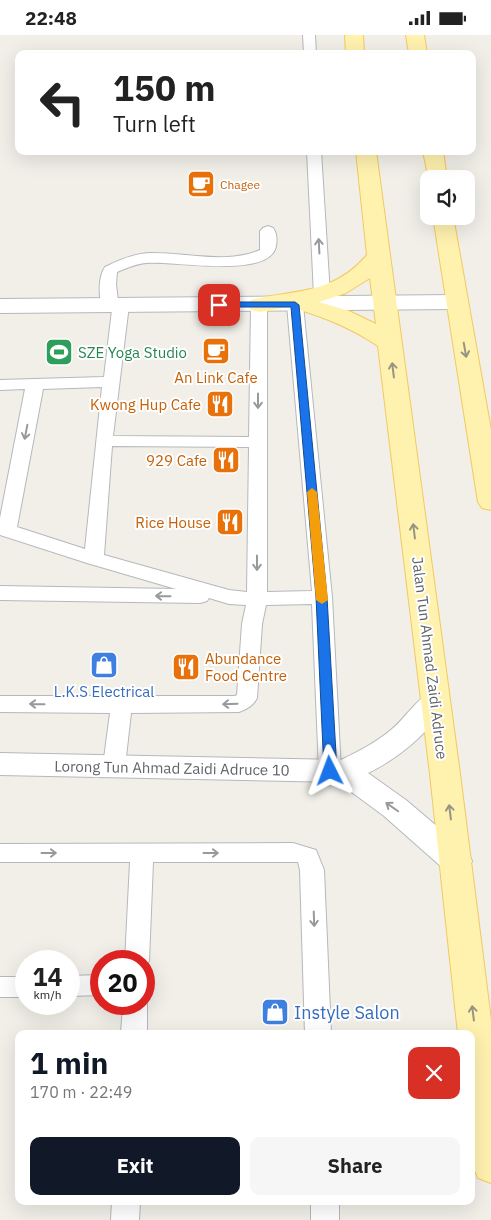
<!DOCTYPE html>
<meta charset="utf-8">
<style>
:root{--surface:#fff;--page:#f6f6f6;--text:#222;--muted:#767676;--accent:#111827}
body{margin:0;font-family:"IBM Plex Sans",sans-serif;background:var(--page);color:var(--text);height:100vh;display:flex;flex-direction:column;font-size:19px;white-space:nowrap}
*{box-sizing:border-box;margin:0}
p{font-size:16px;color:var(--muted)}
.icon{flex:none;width:28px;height:28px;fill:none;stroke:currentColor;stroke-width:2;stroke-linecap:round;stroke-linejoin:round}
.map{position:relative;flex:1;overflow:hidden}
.sheet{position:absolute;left:15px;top:995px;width:460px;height:175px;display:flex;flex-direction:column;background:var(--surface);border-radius:10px;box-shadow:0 5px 20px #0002}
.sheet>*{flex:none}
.hud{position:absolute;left:15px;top:15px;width:461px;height:105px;border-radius:10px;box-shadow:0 5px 20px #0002;background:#fff;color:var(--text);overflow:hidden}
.tools{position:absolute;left:420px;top:135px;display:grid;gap:10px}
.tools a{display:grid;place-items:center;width:55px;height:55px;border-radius:10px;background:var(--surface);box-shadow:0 5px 20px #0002;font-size:25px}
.speed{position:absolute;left:15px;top:915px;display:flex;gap:10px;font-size:25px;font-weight:700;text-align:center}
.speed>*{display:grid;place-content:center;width:65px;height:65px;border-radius:50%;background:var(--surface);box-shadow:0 5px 20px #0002;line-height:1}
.speed small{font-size:12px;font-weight:400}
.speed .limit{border:8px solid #d22;background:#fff;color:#111}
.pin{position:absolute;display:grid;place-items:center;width:42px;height:42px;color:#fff;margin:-21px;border-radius:10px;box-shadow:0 2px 8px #0006}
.me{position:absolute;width:55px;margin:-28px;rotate:357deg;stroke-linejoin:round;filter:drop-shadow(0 0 4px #0008)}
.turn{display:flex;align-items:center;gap:18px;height:105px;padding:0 15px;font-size:22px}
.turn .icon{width:65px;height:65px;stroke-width:2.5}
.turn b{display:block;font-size:35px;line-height:42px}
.round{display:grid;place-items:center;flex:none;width:52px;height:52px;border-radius:10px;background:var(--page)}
.headline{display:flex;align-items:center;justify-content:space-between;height:85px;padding:0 15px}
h1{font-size:30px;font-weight:800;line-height:38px;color:var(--accent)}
.cta{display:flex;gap:10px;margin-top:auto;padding:10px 15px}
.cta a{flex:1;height:58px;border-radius:10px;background:var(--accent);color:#fff;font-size:20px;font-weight:800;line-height:58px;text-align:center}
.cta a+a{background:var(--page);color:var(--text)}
.status{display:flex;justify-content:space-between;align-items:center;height:35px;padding:0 25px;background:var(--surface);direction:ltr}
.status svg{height:14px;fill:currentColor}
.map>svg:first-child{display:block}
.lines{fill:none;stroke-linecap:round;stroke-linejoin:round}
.lane-casing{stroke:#b5b8bc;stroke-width:2}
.street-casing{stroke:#b5b8bc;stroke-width:2}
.primary-casing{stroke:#f2c960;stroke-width:2}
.lane{fill:#fff;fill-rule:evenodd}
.street{fill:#fff;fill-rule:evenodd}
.primary{fill:#fff2af;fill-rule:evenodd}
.oneway{stroke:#979a9d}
.oneway2{stroke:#979581}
.route{fill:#1a73e8;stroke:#114b97}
.slow{fill:#f59e0b}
.labels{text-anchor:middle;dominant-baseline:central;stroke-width:4;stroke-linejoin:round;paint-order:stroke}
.far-food-label{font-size:12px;fill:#c56008;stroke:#fff;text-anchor:start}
.leisure-label{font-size:15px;fill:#27864d;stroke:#fff;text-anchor:start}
.food-label{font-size:15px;fill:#c56008;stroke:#fff;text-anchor:end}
.street-label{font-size:15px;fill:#5f6368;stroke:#fff}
.shop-label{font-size:15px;fill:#366cbe;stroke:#fff}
.near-shop-label{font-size:18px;fill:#366cbe;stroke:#fff;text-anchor:start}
</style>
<div class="status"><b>22:48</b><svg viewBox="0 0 49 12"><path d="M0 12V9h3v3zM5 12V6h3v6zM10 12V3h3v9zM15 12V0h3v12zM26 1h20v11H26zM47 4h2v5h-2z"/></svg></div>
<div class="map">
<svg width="491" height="1185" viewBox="0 0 491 1185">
<rect width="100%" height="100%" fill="#f1efe8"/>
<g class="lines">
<g class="lane-casing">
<path id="lane" d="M303,0H315L316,19H304Z
M307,116H321L330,260L328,263H316L314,260Z
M268,191L273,193C277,198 277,205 276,211C270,245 171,225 146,228C135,229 127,233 117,237L116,249L118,266L127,267L129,270L113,401L249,402L251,270L253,267H265L267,270V557L312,556L287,270L289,267H301L303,270L332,562L341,736L338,742L330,744L322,742L319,736L312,569L266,570L262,589L257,663C253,671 247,674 239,677L131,678L125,731L122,737L114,739L106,737L103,731L110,678L0,677V661H235L237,660L242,589L246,570L229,569L209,563L207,566L200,568L0,565V551L176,554L87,528L0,500V483L25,354L0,355V345L104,342L112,275L104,274C98,265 98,242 105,232C119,225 133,219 149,218C186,217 225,230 260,215V196L263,193ZM102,352L85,514L17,492L43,354ZM112,411L249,412L247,557L229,555L104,520Z
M293,808L316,815L324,835L331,999H305L300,835L298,827H153L149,926L144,934V926H125L130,827H0V809Z
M101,940V960L69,961V941Z
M0,942H26V962H0Z
M144,962L147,969V999H121L123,969H144Z
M112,1166H140L139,1185H111Z
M311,1166H339V1185H311Z"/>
</g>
<g class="street-casing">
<path id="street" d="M457,260L465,262L468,267L465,272L457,274L0,278V264Z
M436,656L446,659L450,666L446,673C423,701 401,722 368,738L406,765L467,817L472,826L467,835L456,839L445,835L384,781L338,747L0,740V718L341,725C359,716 377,707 392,694C407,682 417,661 436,656Z"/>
</g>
<g class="primary-casing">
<path id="primary" d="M345,0H363L364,19H346Z
M406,0H424L427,19H409Z
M356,116H376L460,739L491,985V1148L478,1143L473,1131L471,999H458L430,739L378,311C353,294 327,283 297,274L296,271L259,277L251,275L248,270L251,265C297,254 333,260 367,220ZM370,243L376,289L349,276L319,267L346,258Z
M423,116H443L447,144H429V146Z
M433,181H453L491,395V475L482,473L478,467Z"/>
</g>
<use href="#lane" class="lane"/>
<use href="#street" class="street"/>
<use href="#primary" class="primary"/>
</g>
<defs><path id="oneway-shaft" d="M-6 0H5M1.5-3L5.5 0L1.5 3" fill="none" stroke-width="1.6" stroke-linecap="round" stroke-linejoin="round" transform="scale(1.25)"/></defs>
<g class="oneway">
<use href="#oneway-shaft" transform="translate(319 211) rotate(-93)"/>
<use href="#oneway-shaft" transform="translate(258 366) rotate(90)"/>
<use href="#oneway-shaft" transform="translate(26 397) rotate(101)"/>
<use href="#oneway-shaft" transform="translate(257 528) rotate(90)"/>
<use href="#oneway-shaft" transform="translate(163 561) rotate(-179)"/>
<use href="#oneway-shaft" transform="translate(37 669) rotate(-179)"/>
<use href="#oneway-shaft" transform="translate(230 669) rotate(178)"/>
<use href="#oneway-shaft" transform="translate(392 772) rotate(-145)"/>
<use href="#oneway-shaft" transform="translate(49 818)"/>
<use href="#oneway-shaft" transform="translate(211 818)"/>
<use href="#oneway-shaft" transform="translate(314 884) rotate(88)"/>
</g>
<g class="oneway2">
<use href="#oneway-shaft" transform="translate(465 315) rotate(80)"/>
<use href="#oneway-shaft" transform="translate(393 335) rotate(-97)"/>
<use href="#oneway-shaft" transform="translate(414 496) rotate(-97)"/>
<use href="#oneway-shaft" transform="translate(450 777) rotate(-97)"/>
<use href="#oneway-shaft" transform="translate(473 978) rotate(-97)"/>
</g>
<path class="route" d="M219,267H295L299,270L327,562L337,736L335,739H326L324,736L316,562L291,272H216L215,270Z"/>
<path class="slow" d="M312,453L317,457L328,565L322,569L316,565L307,457Z"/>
<defs>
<g id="cafe-square" transform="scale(1.4375)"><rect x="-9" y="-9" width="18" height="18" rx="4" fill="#e8710a" stroke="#fff"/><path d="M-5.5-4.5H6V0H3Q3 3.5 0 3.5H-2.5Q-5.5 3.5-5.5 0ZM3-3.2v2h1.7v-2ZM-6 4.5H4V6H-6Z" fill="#fff"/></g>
<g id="stadium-square" transform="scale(1.4375)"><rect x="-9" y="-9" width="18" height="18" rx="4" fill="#2e9e5b" stroke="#fff"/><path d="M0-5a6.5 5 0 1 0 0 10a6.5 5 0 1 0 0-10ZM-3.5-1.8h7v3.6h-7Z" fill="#fff"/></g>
<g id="restaurant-square" transform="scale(1.4375)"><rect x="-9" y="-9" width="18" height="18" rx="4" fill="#e8710a" stroke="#fff"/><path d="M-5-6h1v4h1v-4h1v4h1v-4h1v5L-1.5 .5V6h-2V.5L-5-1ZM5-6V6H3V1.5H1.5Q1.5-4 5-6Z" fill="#fff"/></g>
<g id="shop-square" transform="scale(1.4375)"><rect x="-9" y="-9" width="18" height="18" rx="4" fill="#3f7fe0" stroke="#fff"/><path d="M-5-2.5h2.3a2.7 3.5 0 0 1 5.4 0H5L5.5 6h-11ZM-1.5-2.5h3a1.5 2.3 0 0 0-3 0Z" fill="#fff"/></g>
</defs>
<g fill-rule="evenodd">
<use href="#cafe-square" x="201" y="149"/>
<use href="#cafe-square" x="216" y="316"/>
<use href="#stadium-square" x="59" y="317"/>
<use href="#restaurant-square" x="220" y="369"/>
<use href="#restaurant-square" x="226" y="425"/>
<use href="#restaurant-square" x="230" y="487"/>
<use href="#shop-square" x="104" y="630"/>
<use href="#restaurant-square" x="186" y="632"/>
<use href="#shop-square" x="275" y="977"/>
</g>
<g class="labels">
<g class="far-food-label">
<text x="220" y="149">Chagee</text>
</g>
<g class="leisure-label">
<text x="78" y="317">SZE Yoga Studio</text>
</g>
<g class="food-label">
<text x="216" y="342" text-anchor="middle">An Link Cafe</text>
<text x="201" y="369">Kwong Hup Cafe</text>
<text x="207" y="425">929 Cafe</text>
<text x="211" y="487">Rice House</text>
<text x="205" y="623" text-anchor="start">Abundance<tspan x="205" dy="17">Food Centre</tspan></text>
</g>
<g class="street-label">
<text transform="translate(430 623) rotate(83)">Jalan Tun Ahmad Zaidi Adruce</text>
<text transform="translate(172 733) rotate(1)">Lorong Tun Ahmad Zaidi Adruce 10</text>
</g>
<g class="shop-label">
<text x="104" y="656">L.K.S Electrical</text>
</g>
<g class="near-shop-label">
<text x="294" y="977">Instyle Salon</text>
</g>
</g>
</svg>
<div class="tools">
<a><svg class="icon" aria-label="sound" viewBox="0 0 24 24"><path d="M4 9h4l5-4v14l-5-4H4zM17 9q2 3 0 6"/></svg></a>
</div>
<div class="speed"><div>14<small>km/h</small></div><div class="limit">20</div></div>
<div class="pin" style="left:219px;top:270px;background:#d93025"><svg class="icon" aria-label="arrive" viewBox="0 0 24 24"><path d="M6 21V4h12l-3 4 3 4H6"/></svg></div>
<svg class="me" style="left:330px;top:736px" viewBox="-20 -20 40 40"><path d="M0-17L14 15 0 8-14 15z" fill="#1a73e8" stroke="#fff" stroke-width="4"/></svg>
<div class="hud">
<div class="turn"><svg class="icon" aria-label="left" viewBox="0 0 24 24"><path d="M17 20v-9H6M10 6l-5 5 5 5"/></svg><div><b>150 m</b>Turn left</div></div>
</div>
<section class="sheet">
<div class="headline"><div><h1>1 min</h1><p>170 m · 22:49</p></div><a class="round" style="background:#d93025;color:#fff"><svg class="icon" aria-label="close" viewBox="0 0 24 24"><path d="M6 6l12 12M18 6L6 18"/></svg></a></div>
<div class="cta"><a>Exit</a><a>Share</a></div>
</section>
</div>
